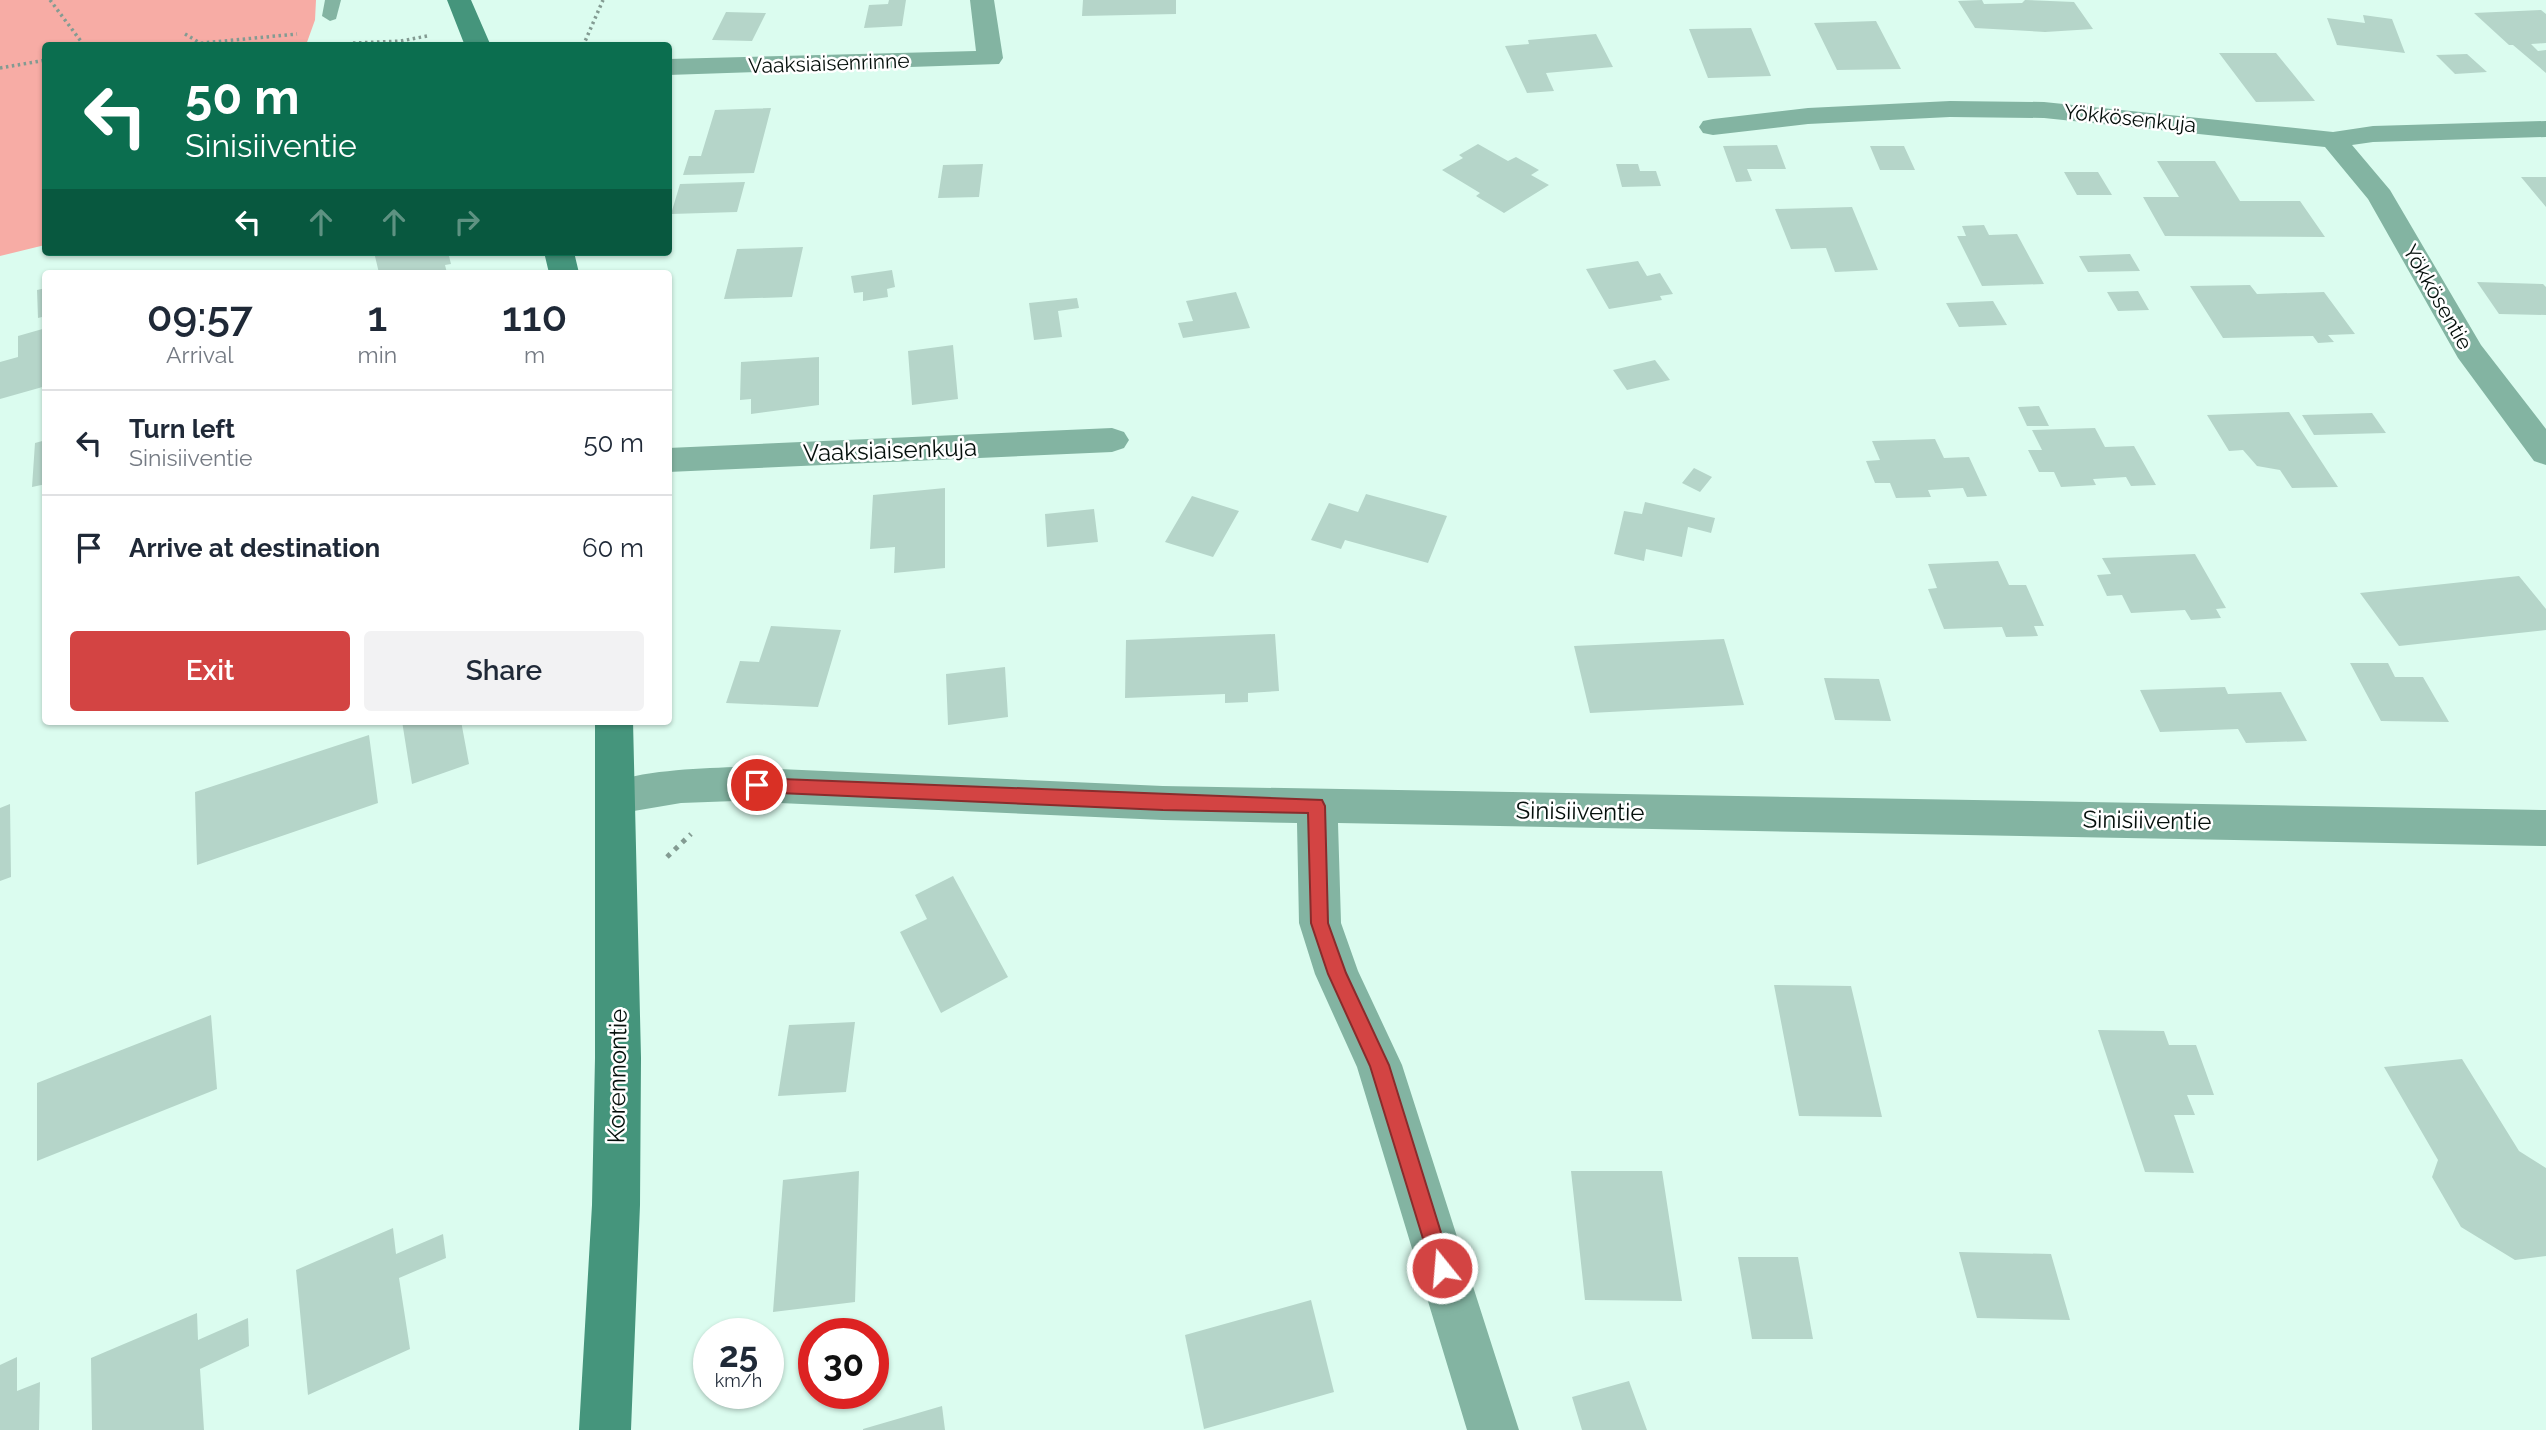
<!DOCTYPE html>
<meta charset="utf-8">
<style>
:root{--surface:#fff;--page:#f2f2f3;--text:#1f2937;--muted:#747a83;--line:#e0e1e3;--accent:#d34443}
body{margin:0;font-family:Raleway,sans-serif;background:var(--page);color:var(--text);height:100vh;display:flex;flex-direction:column;font-size:26px;white-space:nowrap}
*{box-sizing:border-box;margin:0}
p{font-size:23px;color:var(--muted)}
.icon{flex:none;width:38px;height:38px;fill:none;stroke:currentColor;stroke-width:2;stroke-linecap:round;stroke-linejoin:round}
.map{position:relative;flex:1;overflow:hidden}
.sheet{position:absolute;left:42px;top:270px;width:630px;height:455px;display:flex;flex-direction:column;background:var(--surface);border-radius:7px;box-shadow:0 2px 5px #0004}
.sheet>*{flex:none}
.top-card{position:absolute;left:42px;top:42px;width:630px;height:214px;border-radius:7px;box-shadow:0 2px 5px #0004;background:#0b6e4f;color:#fff;overflow:hidden}
.speed{position:absolute;left:693px;top:1318px;display:flex;gap:14px;font-size:35px;font-weight:700;text-align:center}
.speed>*{display:grid;place-content:center;width:91px;height:91px;border-radius:50%;background:var(--surface);box-shadow:0 2px 5px #0004;line-height:1}
.speed small{font-size:18px;font-weight:400}
.speed .limit{border:10px solid #d22;background:#fff;color:#111}
.pin{position:absolute;display:grid;place-items:center;width:60px;height:60px;color:#fff;margin:-30px;border:4px solid #fff;border-radius:50%;box-shadow:0 2px 7px #0007}
.me{position:absolute;width:77px;margin:-38px;rotate:343deg;stroke-linejoin:round;filter:drop-shadow(0 0 5px #0008)}
.turn{display:flex;align-items:center;gap:24px;height:147px;padding:0 28px;font-size:32px}
.turn .icon{width:91px;height:91px;stroke-width:2.5}
.turn b{display:block;font-size:49px;line-height:60px}
.lanes{display:flex;align-items:center;height:66px;padding:0 28px;background:#0003;justify-content:center;gap:35px;direction:ltr}
.lanes .off{opacity:.35}
.eta{display:flex;justify-content:space-evenly;align-items:center;height:119px;text-align:center}
.eta b{font-size:42px;font-weight:600;line-height:49px}
.action{display:flex;gap:14px;margin-top:auto;padding:14px 28px}
.action a{flex:1;height:80px;border-radius:7px;background:var(--accent);color:#fff;font-size:28px;font-weight:600;line-height:80px;text-align:center}
.action a+a{background:var(--page);color:var(--text)}
ul{padding:0;list-style:none}
li{display:flex;align-items:center;gap:21px;height:105px;padding:0 28px;border-top:2px solid var(--line)}
li div{flex:1}
li b{display:block;font-size:26px}
li em{font-style:normal}
.map>svg:first-child{display:block}
.green{fill:#f7aca5}
.building{fill:#b5d5c9}
.lines{fill:none;stroke-linecap:round;stroke-linejoin:round}
.path-far1{stroke:#839b92;stroke-width:3.5;stroke-dasharray:2.5 3.5;stroke-linecap:butt}
.path{stroke:#839b92;stroke-width:5;stroke-dasharray:4.5 6;stroke-linecap:butt}
.lane{fill:#83b4a2;fill-rule:evenodd}
.street{fill:#83b4a2;fill-rule:evenodd}
.secondary{fill:#45957c;fill-rule:evenodd}
.route{fill:#d34443;stroke:#892c2c;stroke-width:2}
.labels{text-anchor:middle;dominant-baseline:central;stroke-width:5;stroke-linejoin:round;paint-order:stroke}
.far-street-label{font-size:21px;fill:#050f0b;stroke:#fff}
.street-label{font-size:24px;fill:#050f0b;stroke:#fff}
</style>
<div class="map">
<svg width="2546" height="1430" viewBox="0 0 2546 1430">
<rect width="100%" height="100%" fill="#dbfcef"/>
<path class="green" d="M0,0H316L315,20L306,45L46,46L45,245L0,256Z"/>
<path class="building" d="M889,0H906L902,26L864,28L869,5L888,4Z
M1083,0H1176V14L1082,16Z
M1982,0L1984,4L2022,3L2025,0L2074,2L2093,29L2045,32L1975,28L1958,1Z
M2541,10L2546,14V43L2531,44L2538,51L2546,50V73L2513,45H2509L2474,13Z
M726,12L766,13L752,41L712,40Z
M2363,15L2392,19L2405,53L2337,45L2327,18L2365,23Z
M1876,21L1901,69L1837,70L1814,23Z
M1751,28L1771,76L1708,78L1689,29Z
M1596,34L1613,67L1546,73L1554,91L1527,93L1505,46L1529,44L1528,40Z
M2219,53H2276L2315,101L2256,102Z
M2467,54L2487,72L2455,74L2436,55Z
M771,108L754,173L683,175L689,156H701L715,110Z
M1478,144L1508,161L1516,157L1539,170L1531,175L1549,185L1504,213L1476,196L1480,193L1442,170L1463,158L1459,155Z
M1777,145L1786,169H1747L1752,181L1736,182L1723,146Z
M1870,146H1904L1915,170H1880Z
M2157,161H2215L2240,201H2300L2325,237L2165,236L2143,197H2179Z
M983,164L979,197L938,198L943,165Z
M1616,164H1638L1640,171H1656L1661,186L1622,187Z
M2064,172H2098L2112,195H2077Z
M2521,177H2546V207Z
M745,182L737,212L671,214L680,184Z
M1852,207L1878,270L1835,272L1826,248L1791,249L1775,209Z
M1984,225L1989,235L2017,234L2044,284L1982,286L1957,236H1966L1962,226Z
M803,247L792,297L724,299L737,249Z
M374,252H448L451,264L445,265L447,273H379Z
M2130,254L2140,271L2088,272L2079,256Z
M1638,261L1647,276L1660,273L1673,294L1660,296L1662,300L1609,309L1586,269Z
M892,270L895,287L887,289L888,297L863,301V292L854,293L851,276Z
M2477,282L2543,284L2546,287V315L2499,314Z
M2250,285L2257,294L2324,292L2355,334L2328,335L2334,342L2318,343L2313,336L2223,338L2190,286Z
M46,288V316L38,318L37,290Z
M2138,291L2149,310L2118,311L2107,292Z
M1236,292L1250,328L1183,338L1178,323L1193,321L1186,301Z
M1077,298L1079,308L1058,311L1062,337L1034,340L1029,303Z
M1993,301L2007,325L1959,327L1946,303Z
M46,328V386L0,399V362L18,357V336Z
M953,345L958,399L912,405L908,351Z
M819,357V405L751,414V399L740,400L741,362Z
M1655,360L1670,380L1627,390L1613,370Z
M2039,406L2049,426H2027L2018,407Z
M2289,412L2338,487L2292,488L2280,470L2257,466L2243,450L2229,451L2207,415Z
M2372,413L2386,433L2314,435L2302,415Z
M2095,428L2105,447L2134,446L2156,485L2131,486L2126,477L2093,479L2096,485L2061,487L2054,472H2039L2028,450H2042L2032,430Z
M1935,439L1944,458L1969,457L1987,496L1967,497L1963,488L1928,490L1931,497L1896,498L1890,483H1875L1866,461L1880,460L1872,441Z
M46,440V484L32,487L35,443Z
M1694,468L1712,477L1700,492L1682,483Z
M945,488V568L894,573L895,547L870,549L873,495Z
M1366,494L1447,516L1428,563L1345,540L1341,549L1311,540L1329,503L1358,512Z
M1192,496L1239,511L1213,557L1165,542Z
M1645,502L1715,518L1711,533L1688,527L1682,557L1646,549L1644,561L1614,554L1624,511L1642,514Z
M1094,509L1098,542L1047,547L1045,514Z
M2195,554L2226,608L2216,609L2221,618L2191,620L2185,610L2131,613L2122,595L2107,596L2097,575L2111,574L2102,558Z
M1998,561L2009,585H2026L2044,626H2034L2038,636L2006,637L2002,627L1944,629L1928,589L1937,588L1928,564Z
M2519,576L2546,609V630L2399,646L2360,593Z
M771,626L841,630L818,707L726,703L740,661L759,662Z
M1275,634L1279,691L1248,693V702L1225,703V694L1125,698L1126,640Z
M1724,639L1744,705L1590,713L1574,646Z
M2350,663H2388L2395,677H2423L2449,722L2381,721Z
M1005,667L1008,717L948,725L946,674Z
M1824,678L1879,679L1891,721L1835,720Z
M2225,687L2228,694L2281,692L2307,741L2246,743L2238,729L2160,732L2140,690Z
M402,721H461L469,764L412,784Z
M369,735L378,803L197,865L195,792Z
M10,804L11,877L0,881V808Z
M953,876L1008,977L941,1013L900,932L927,919L915,895Z
M1774,985L1851,986L1882,1117L1799,1116Z
M211,1015L217,1089L37,1161V1083Z
M855,1022L846,1092L778,1096L789,1025Z
M2098,1030L2164,1031L2169,1045H2196L2214,1095H2187L2195,1115H2174L2194,1173L2145,1172Z
M2462,1059L2519,1151L2546,1168V1256L2515,1260L2461,1227L2432,1177L2438,1160L2384,1067Z
M859,1171L855,1302L773,1312L783,1180Z
M1571,1171H1662L1682,1301L1585,1300Z
M393,1228L396,1254L443,1234L446,1258L399,1278L410,1349L308,1395L296,1270Z
M1959,1252L2051,1254L2070,1320L1977,1318Z
M1738,1257H1798L1813,1339H1752Z
M1311,1300L1334,1392L1204,1429L1185,1335Z
M197,1313L198,1340L248,1318L249,1346L200,1369L204,1430H92L91,1358Z
M17,1357V1391L40,1382L39,1430H0V1365Z
M1629,1381L1647,1430H1582L1572,1397Z
M942,1406L945,1430H863V1429Z"/>
<g class="lines">
<path class="path-far1" d="M50,0L83,44L94,46
M185,34L200,43
M353,43L401,41L427,36
M171,46L297,34
M583,46L603,0
M0,68L46,60"/>
<path class="path" d="M667,857L691,834"/>
<path class="lane" d="M325,0H341L336,19L330,21L322,16Z"/>
<path class="street" d="M970,0H994L1003,58L999,64L668,75V59L976,51Z
M1950,101L2044,102L2333,132L2373,126L2546,121V137L2373,142L2352,145L2390,190L2481,345L2546,429V465L2534,461L2458,358L2368,199L2325,147L2044,118L1950,117L1808,124L1713,135L1703,133L1699,127L1703,121L1713,119L1808,108Z
M1112,428L1124,432L1129,440L1124,448L1112,452L668,472V448Z
M735,767L1163,786L2546,810V846L1338,823L1341,923L1358,971L1402,1065L1519,1430H1467L1357,1067L1315,974L1299,923L1297,823L1163,820L735,801L681,803L616,814L602,809L596,797L602,785C644,770 691,769 735,767Z"/>
<path class="secondary" d="M447,0H471L491,46H465Z
M544,252H574L579,273H549Z
M595,721H633L641,1058L640,1205L631,1430H579L592,1205L595,1058Z"/>
</g>
<path class="route" d="M757,778L1322,800L1325,806L1328,923L1346,973L1389,1065L1452,1268L1450,1275L1442,1278L1435,1275L1432,1268L1370,1066L1328,974L1311,923L1308,813L1163,810L757,792L751,790L749,785L751,780Z"/>
<g class="labels">
<g class="far-street-label">
<text transform="translate(829 63) rotate(-2)">Vaaksiaisenrinne</text>
<text transform="translate(2130 118) rotate(6)">Yökkösenkuja</text>
<text transform="translate(2438 297) rotate(60)">Yökkösentie</text>
</g>
<g class="street-label">
<text transform="translate(890 450) rotate(-2)">Vaaksiaisenkuja</text>
<text transform="translate(1580 811) rotate(1)">Sinisiiventie</text>
<text transform="translate(2147 820) rotate(1)">Sinisiiventie</text>
<text transform="translate(617 1076) rotate(-89)">Korennontie</text>
</g>
</g>
</svg>
<div class="speed"><div>25<small>km/h</small></div><div class="limit">30</div></div>
<div class="pin" style="left:757px;top:785px;background:#d93025"><svg class="icon" aria-label="arrive" viewBox="0 0 24 24"><path d="M6 21V4h12l-3 4 3 4H6"/></svg></div>
<svg class="me" style="left:1442px;top:1268px" viewBox="-20 -20 40 40"><circle r="17" fill="#d34443" stroke="#fff" stroke-width="3"/><path d="M0-11L8 9 0 5-8 9z" fill="#fff"/></svg>
<div class="top-card">
<div class="turn"><svg class="icon" aria-label="left" viewBox="0 0 24 24"><path d="M17 20v-9H6M10 6l-5 5 5 5"/></svg><div><b>50 m</b>Sinisiiventie</div></div>
<div class="lanes"><svg class="icon" aria-label="left" viewBox="0 0 24 24"><path d="M17 20v-9H6M10 6l-5 5 5 5"/></svg><svg class="icon off" aria-label="ahead" viewBox="0 0 24 24"><path d="M12 20V5M6 11l6-6 6 6"/></svg><svg class="icon off" aria-label="ahead" viewBox="0 0 24 24"><path d="M12 20V5M6 11l6-6 6 6"/></svg><svg class="icon off" aria-label="right" viewBox="0 0 24 24"><path d="M7 20v-9h11M14 6l5 5-5 5"/></svg></div>
</div>
<section class="sheet">
<div class="eta">
<div><b>09:57</b><p>Arrival</p></div>
<div><b>1</b><p>min</p></div>
<div><b>110</b><p>m</p></div>
</div>
<ul>
<li><svg class="icon" aria-label="left" viewBox="0 0 24 24"><path d="M17 20v-9H6M10 6l-5 5 5 5"/></svg><div><b>Turn left</b><p>Sinisiiventie</p></div><em>50 m</em></li>
<li><svg class="icon" aria-label="arrive" viewBox="0 0 24 24"><path d="M6 21V4h12l-3 4 3 4H6"/></svg><div><b>Arrive at destination</b></div><em>60 m</em></li>
</ul>
<div class="action"><a>Exit</a><a>Share</a></div>
</section>
</div>
